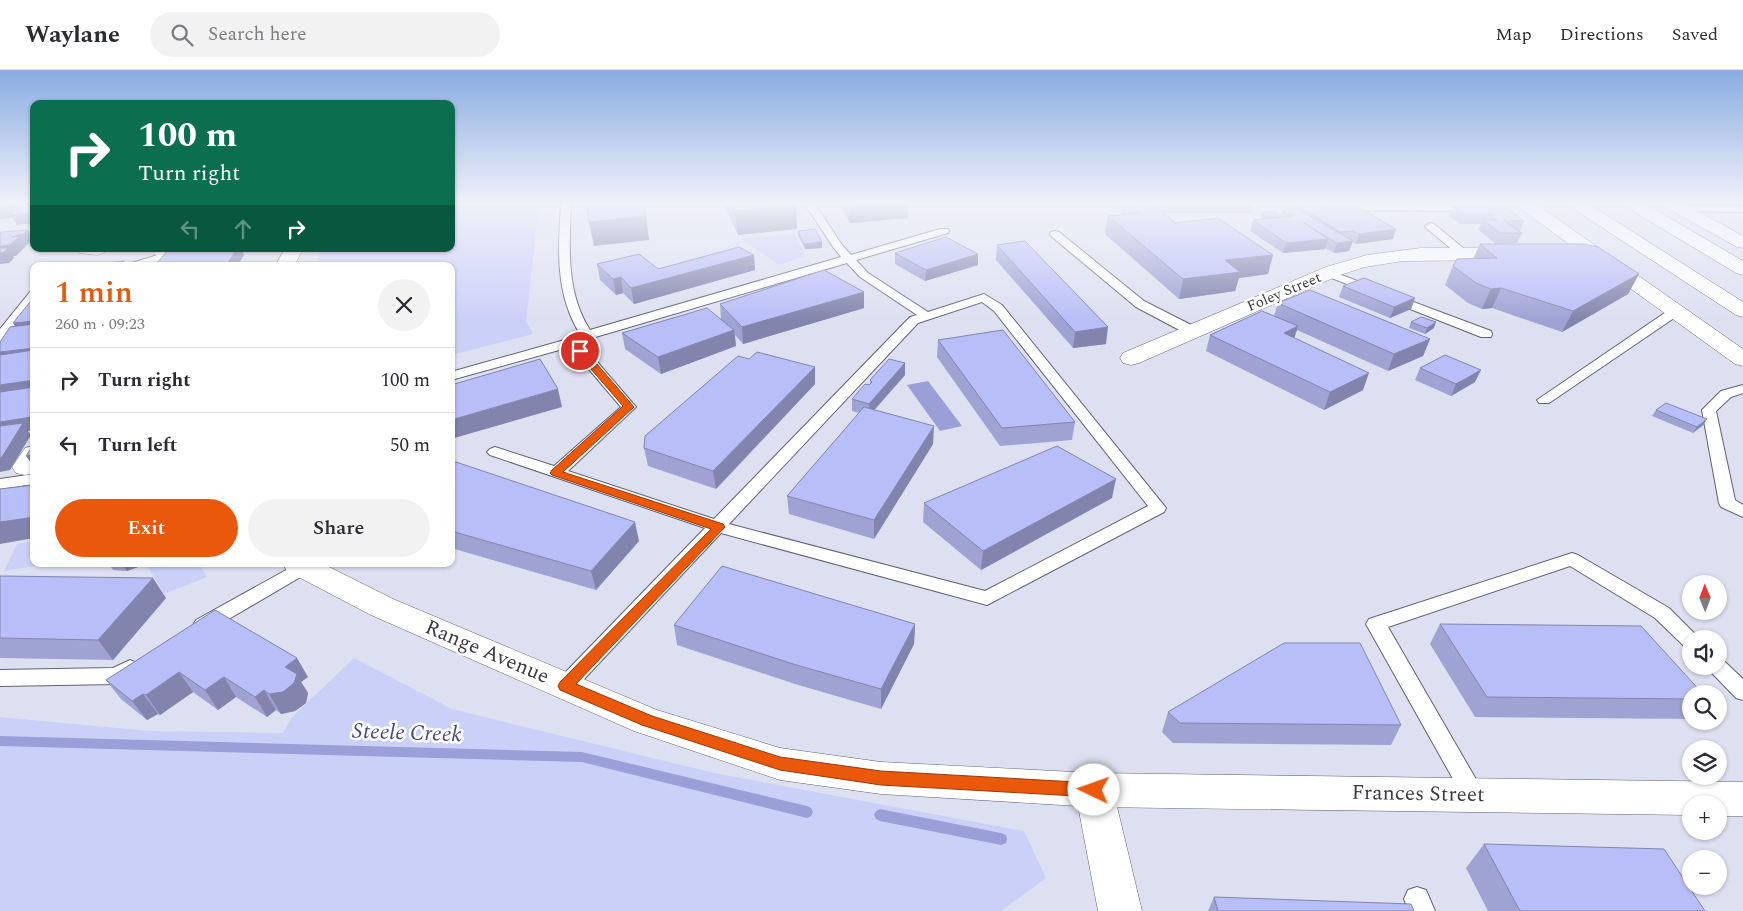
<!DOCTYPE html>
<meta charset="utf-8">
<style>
:root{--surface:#fff;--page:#f2f2f3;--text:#2b2b33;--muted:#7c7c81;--line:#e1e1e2;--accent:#ea580c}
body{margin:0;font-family:Spectral,serif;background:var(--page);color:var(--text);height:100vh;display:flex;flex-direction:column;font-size:19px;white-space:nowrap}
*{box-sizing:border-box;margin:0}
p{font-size:16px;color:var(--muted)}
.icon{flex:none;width:28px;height:28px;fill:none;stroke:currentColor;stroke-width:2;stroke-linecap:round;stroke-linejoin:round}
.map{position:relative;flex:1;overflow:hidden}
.panel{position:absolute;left:30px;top:192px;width:425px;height:305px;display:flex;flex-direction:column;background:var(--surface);border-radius:10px;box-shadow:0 1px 4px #0004}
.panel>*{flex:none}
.guide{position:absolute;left:30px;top:30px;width:425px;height:152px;border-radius:10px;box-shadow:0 1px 4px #0004;background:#0b6e4f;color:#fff;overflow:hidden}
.needle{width:32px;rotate:359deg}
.controls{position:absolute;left:1682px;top:505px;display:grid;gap:10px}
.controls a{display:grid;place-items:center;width:45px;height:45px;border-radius:50%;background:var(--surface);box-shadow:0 1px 4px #0004;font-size:25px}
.pin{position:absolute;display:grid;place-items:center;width:42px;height:42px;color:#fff;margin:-21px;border:2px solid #fff;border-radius:50%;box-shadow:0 1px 5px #0007}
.me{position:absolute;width:55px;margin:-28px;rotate:273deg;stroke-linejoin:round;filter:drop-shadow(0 0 4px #0008)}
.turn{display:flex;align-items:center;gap:18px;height:105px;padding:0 25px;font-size:22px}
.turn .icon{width:65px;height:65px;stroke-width:2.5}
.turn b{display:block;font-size:35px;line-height:42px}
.lanes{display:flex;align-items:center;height:48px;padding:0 25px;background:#0003;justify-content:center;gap:25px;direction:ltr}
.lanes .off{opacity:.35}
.round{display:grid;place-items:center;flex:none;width:52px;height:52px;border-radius:26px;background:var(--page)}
.overview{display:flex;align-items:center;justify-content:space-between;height:85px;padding:0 25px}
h1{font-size:30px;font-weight:600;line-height:38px;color:var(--accent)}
.primary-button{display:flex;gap:10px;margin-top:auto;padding:10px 25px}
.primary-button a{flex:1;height:58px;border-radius:30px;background:var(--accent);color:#fff;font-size:20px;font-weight:600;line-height:58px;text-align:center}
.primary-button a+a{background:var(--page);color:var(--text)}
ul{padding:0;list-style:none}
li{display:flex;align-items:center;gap:15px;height:65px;padding:0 25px;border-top:1px solid var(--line)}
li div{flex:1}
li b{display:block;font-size:19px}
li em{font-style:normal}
header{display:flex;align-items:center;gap:30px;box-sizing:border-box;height:70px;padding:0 25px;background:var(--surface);border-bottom:1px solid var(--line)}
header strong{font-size:24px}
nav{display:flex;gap:28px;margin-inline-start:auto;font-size:18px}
.search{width:350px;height:45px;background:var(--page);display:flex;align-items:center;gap:12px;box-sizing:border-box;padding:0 18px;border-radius:28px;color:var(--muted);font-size:19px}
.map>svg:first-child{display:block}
.green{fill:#cbd0f9}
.water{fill:#9a9fd7}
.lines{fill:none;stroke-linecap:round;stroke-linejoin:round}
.stream{fill:#9a9fd7;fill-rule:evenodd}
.lane-casing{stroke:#616372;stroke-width:2}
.street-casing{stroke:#616372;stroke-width:1}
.secondary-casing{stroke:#616372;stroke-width:1}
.highway-casing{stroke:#616372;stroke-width:1}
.lane{fill:#fff;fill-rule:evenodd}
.street{fill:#fff;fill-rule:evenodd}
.secondary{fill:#fff;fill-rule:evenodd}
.highway{fill:#fff;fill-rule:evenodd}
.wall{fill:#9ea3d4}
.shaded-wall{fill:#8185ad}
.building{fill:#b8bef7;stroke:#8185ad}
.route{fill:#ea580c;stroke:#983908}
.labels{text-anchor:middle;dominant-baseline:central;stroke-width:5;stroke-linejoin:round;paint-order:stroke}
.far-street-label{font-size:15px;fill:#3b3c43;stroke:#fff}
.near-street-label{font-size:21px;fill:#3b3c43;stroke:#fff}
.near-water-label{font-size:22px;font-style:italic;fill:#434589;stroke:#fff}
</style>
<header>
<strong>Waylane</strong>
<div class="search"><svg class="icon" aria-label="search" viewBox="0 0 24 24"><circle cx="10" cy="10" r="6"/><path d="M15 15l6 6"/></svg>Search here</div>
<nav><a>Map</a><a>Directions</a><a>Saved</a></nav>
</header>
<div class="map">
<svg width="1743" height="841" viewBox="0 0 1743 841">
<rect width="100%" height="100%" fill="#dde0f1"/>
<path class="green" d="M451,134H539L526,251L533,264L451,285V196H316L321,179H451Z
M795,163L805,186L779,195L741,169Z
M34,471V494H48L4,501L17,474Z
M156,494H199L207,507L164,524L148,497Z
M354,588L452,639L714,703L1024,761L1046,808L1001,841H0V647L149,661L283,663L292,647Z"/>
<path class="water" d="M928,311L962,356L940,361L907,315Z"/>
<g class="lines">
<path class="stream" d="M0,666L582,682L807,736L811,738L813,742L811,746L807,748L582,692L0,676Z
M880,739L1001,763L1006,765L1007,769L1006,773L1001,775L880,751L876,749L874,745L876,741Z"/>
<g class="lane-casing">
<path id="lane" d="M561,134H571C569,177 566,223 590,260L841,187L833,177L805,134H815L842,175L851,185L940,159H948L949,161L948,163L856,190L868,203L928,242L984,224L1002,235L1166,438L1164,442L987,535L721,463L572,622L565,624L558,622L555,616L558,610L705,458L490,385L487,382L490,379L495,377L554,396L621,337L570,277L451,310V302L568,269L580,264C555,224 558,179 561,134ZM847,193L860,207L917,245L910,247L714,449L568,401L636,337L581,273L592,268ZM982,232L994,241L1148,436L985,521L729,454L918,253Z
M1294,134L1501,135L1506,138L1501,141L1303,140Z
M1683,136H1743V142L1679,141V137Z
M1430,153L1434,154L1468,182L1470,184L1468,186H1460L1426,158L1425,156Z
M1055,161L1059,162L1144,231L1197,258L1198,261L1197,264H1187L1136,237L1051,166L1050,164L1051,162Z
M181,181L185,182L187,184L185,186L169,188L143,196H126L128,194L168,182Z
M1328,200L1491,261L1492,264L1491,267H1481L1324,205L1322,203Z
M34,221V233L5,270L0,271V259L30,222Z
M1676,237L1680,238L1682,241L1680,244L1549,333H1539L1537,330L1672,238Z
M1743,315V323L1731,327L1716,341L1735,430L1743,435V447L1721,437L1719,433L1702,340L1721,321Z
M34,404V414L0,419V409Z
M1572,483L1578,485L1669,538L1700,569H1691V578L1684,576L1655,548L1570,496L1388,557L1485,725L1482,732L1474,735L1466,732L1366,554L1369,549Z
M297,494H309L312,498L309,502L210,560L203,562L196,560L193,555L196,550Z
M1719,589L1724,591L1743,609V630L1736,628L1710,601L1707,596H1719Z
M130,590L137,593L140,598L137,603L116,614L0,616V600L113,598Z
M1417,817L1426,820L1435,841H1409L1404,829L1408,820Z"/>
</g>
<g class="street-casing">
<path id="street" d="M1665,134H1685L1743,166V178L1737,177L1667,138Z
M1421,178H1514L1521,180L1523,184L1521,188L1514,190L1403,191L1365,197L1340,205L1139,293L1131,295L1123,293L1120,288L1123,283L1326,197L1367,185Z
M77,179H106L104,183L97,185L79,183Z
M151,179H172L177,185L175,189C164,192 156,188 151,179Z
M34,376V403L25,405L16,403L12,397L25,378Z
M1094,703L1108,708L1113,720L1142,841H1098L1075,720L1080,708Z"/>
</g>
<g class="secondary-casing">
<path id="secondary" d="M1517,134H1536L1743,279V296L1735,294L1519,138Z
M285,179H303L294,196H275Z
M283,494H323L393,529L657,640L780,678L881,692L1094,703L1743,712V746H1719V734H1691V745L1094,737L881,724L780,710L634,661L371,545L287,501Z"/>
</g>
<g class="highway-casing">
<path id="highway" d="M1570,134H1589L1743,232V247L1736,245L1572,138Z
M1626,134H1646L1743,191V205L1736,203L1628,138Z"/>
</g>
<use href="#lane" class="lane"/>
<use href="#street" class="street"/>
<use href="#secondary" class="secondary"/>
<use href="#highway" class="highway"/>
</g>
<path class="wall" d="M724,134H795L797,159L738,165Z
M838,134H908V148L850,153Z
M1119,134H1253L1251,143H1163L1175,153L1268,204L1239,208L1235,221L1179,229L1105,164L1108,146L1120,145L1121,140L1119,135Z
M1298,135L1396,159L1393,169L1356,174L1352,172L1349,181L1334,183L1325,178V179L1283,183L1250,161L1253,150H1263L1260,147L1262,142L1280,147L1279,148L1282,140L1297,138Z
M1453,136L1493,138L1524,151L1520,161H1518L1522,163L1517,173L1496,174L1478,160L1481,154H1460L1449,146Z
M798,161L822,178L805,179L798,166Z
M1480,174L1639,204L1628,224L1562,262L1492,238L1482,239L1468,233L1445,215L1453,196L1473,189Z
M997,175L1106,274L1073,278L996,190Z
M895,183L978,184V195L925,211L895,194Z
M754,185L755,200L634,234L623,223L616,225L600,210L597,194L658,199Z
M1343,216L1415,228L1411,239L1390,248L1339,227Z
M1278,233L1430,269L1423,286L1388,301L1297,260L1294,268L1363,320L1324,340L1206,281L1210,265L1274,246Z
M720,234L864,238L743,274L735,265L736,276L661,304L625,279L622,263L721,249Z
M1411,252L1434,258L1425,264L1409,258Z
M938,270L1075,352L1072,370L1000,376L937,287Z
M905,293V305L874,340L933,374L874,469L789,444L787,426L859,343L852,341V329L869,315L870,314V310Z
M1420,298L1475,312L1451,326L1415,310Z
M815,314L716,419L648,396L644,378Z
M1656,340L1707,349L1703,355L1693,363L1652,346Z
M451,395L639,471L596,520L451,478Z
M1112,428L981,500L923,452L924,433Z
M109,494H146L127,501L113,500Z
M0,506L166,528L113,590L0,588Z
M215,540L308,607L301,612L308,623L306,633L295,641L281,644L276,640L267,647L236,627L218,640L193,622L160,645L158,644L147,650L121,629L106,610Z
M915,554L914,574L881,639L795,614L677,575L674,555Z
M1440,554L1691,624V649L1475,647L1430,574Z
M1168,642L1401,655L1391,675L1173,673L1162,662Z
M1484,774L1705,841H1488L1466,798Z
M1214,827L1414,841H1208Z"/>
<path class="shaded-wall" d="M10,134H22L24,136L34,143V153L17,155L12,147L10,148L0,149V139Z
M849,134H908V148L850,153Z
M796,135L797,159L738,165L735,141Z
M646,146L649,170L594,176L589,152Z
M1396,159L1393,169L1356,174L1359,164Z
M28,160L33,170L29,174L26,175V176L16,186H13L14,188L9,193L0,194V176L12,167Z
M1328,169L1325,179L1283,183L1286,173Z
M1353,171L1349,181L1334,183L1337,173Z
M822,172V178L805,179L804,174Z
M237,179H242L244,185L237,196H210Z
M978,184V195L925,211L926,200Z
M754,185L755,200L634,234L631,218Z
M1273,185L1268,204L1239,208L1235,221L1179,229L1183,209L1225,190Z
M124,191L127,196H120Z
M1639,204L1628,224L1562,262L1573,241Z
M621,207L623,223L616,225L613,209Z
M1501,218L1492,238L1482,239L1491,219Z
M864,222V238L743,274L742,257Z
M1415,228L1411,239L1390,248L1394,237Z
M34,251V263L20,265L13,253Z
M1436,252L1434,258L1425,264L1427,258Z
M1298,256L1293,272L1284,263Z
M1108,257L1106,274L1073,278L1075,262Z
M734,260L736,276L661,304L658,287Z
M1430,269L1423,286L1388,301L1394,284Z
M34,278V290L0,295V282Z
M905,293V305L869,346V334Z
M815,297V314L716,419L713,401Z
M1481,300L1475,312L1451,326L1456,314Z
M1369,303L1363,320L1324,340L1330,322Z
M34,310V323L0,328V315Z
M558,319L562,337L451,369V350Z
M34,345V360L28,361L31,365L10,400L0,402V352Z
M1707,349L1703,355L1693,363L1697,357Z
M934,356L933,374L874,469V450Z
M34,384V397L26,386Z
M1116,409L1112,428L981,500L983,481Z
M34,447V468L0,474V452Z
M635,452L639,471L596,520L591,501Z
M122,494H146L127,501Z
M153,508L166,528L113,590L98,570Z
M915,554L914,574L881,639V619Z
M297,588L308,607L301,612L308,623L306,633L295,641L281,644L269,624L285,597Z
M179,602L193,622L160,645L146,625Z
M224,607L236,627L218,640L205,620Z
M264,620L276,640L267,647L255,627Z
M143,624L158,644L147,650L132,631Z"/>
<path class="building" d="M0,134H10L4,138L0,139Z
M23,134H34V143L11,145L15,140L25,138H18Z
M587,134H643L646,146L589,152Z
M732,134H795L796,135L735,141Z
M1128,134H1153L1175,153L1218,148L1273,185L1225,190L1240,202L1183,209L1108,146L1140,143Z
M1298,135L1358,137L1396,159L1359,164L1353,161L1340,162Z
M1453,136H1489L1493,138H1507L1524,151H1504L1522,163H1501L1483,150H1497L1490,144H1464Z
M1296,138L1353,171L1337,173L1304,153L1328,169L1286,173L1253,150L1293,146L1282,140Z
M1262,142H1275L1280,147H1266Z
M815,159L822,172L804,174L798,161Z
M28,160L23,164L12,167L20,166L10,175L0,176V162Z
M946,167L978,184L926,200L895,183Z
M1025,171L1108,257L1075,262L997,175Z
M1480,174H1584L1598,177L1639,204L1573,241L1501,218L1491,219L1476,213L1453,196L1457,189L1497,188Z
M739,177L754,185L631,218L621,207L613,209L597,194L639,184L658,199Z
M0,178H8L3,183H0Z
M195,179H237L227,194L210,196H155L167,181Z
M124,191L120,196H77Z
M824,200L864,222L742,257L720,234Z
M1364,208L1415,228L1394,237L1343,216Z
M1310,220L1430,269L1394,284L1278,233Z
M34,227V251L13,253Z
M707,238L734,260L658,287L622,263Z
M1262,241L1298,256L1284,263L1369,303L1330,322L1210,265Z
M1421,247L1436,252L1427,258L1411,252Z
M34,254V278L0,282V272L10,257Z
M1003,260L1075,352L1002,358L938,270Z
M34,280V310L0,315V285Z
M757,282L815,297L713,401L644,378L645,366L738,286L749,289Z
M1445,285L1481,300L1456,314L1420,298Z
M540,289L558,319L451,350V315Z
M889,289L905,293L869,334L852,329L865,314L869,315L872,312L870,310Z
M34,317V345L32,347L0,352V322Z
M1666,333L1707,349L1697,357L1656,340Z
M864,337L934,356L874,450L787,426Z
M23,353L2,387L0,388V356Z
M34,374V384L26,386Z
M1057,376L1116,409L983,481L924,433Z
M456,392L635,452L591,501L451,461V395Z
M34,415V447L0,452V419Z
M722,496L915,554L881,619L793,594L674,555Z
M0,506L153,508L98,570L0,568Z
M215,540L297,588L285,597L297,604L294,613L283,622L269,624L264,620L255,627L224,607L205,620L179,602L146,625L143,624L132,631L106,610Z
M1440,554L1641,556L1703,624H1691V629L1487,627Z
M1284,573H1360L1401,655L1180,653L1168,642Z
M1484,774L1664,779L1705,841H1520Z
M1214,827L1411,834L1414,841H1218Z"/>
<linearGradient id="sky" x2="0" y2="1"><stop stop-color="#89ace1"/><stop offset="0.53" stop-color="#f0f1f9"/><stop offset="1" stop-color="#f0f1f9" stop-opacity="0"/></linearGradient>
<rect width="1743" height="251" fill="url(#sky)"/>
<path class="route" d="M577,279H584L634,337L563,402L723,454L725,457L576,614L652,646L780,687L881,701L1094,713L1099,715L1102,720L1099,725L1094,727L881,715L780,700L642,655L560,620L558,616L560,612L711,459L552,405L550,403L552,400L623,336L577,283Z"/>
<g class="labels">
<g class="far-street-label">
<text transform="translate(1284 222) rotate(-23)">Foley Street</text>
</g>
<g class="near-street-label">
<text transform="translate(487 582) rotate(23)">Range Avenue</text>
<text transform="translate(1418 724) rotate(1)">Frances Street</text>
</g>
<g class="near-water-label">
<text transform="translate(407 663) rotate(2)">Steele Creek</text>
</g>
</g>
</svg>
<div class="controls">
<a><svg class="needle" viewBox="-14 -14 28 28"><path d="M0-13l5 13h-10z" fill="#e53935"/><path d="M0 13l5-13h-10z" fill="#7c7c81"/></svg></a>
<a><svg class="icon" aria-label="sound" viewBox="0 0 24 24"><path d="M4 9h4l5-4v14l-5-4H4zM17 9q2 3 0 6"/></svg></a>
<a><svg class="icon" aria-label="search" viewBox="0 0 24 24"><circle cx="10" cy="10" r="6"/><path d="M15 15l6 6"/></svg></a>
<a><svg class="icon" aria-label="layers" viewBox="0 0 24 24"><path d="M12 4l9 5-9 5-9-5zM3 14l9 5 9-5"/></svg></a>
<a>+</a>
<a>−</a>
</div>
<div class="pin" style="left:580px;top:281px;background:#d93025"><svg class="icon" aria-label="arrive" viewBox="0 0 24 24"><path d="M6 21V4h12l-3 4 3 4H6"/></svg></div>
<svg class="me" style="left:1094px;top:720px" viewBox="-20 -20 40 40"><circle r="19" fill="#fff"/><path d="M0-13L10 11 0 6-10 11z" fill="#ea580c"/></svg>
<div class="guide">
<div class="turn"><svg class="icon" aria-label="right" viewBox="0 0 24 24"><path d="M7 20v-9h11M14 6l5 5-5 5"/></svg><div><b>100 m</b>Turn right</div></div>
<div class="lanes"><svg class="icon off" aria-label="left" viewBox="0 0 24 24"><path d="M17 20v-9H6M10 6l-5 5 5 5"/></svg><svg class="icon off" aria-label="ahead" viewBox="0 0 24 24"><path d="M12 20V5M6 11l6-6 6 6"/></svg><svg class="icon" aria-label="right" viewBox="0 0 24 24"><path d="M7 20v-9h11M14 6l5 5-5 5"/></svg></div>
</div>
<section class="panel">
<div class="overview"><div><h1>1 min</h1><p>260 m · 09:23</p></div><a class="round"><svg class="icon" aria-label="close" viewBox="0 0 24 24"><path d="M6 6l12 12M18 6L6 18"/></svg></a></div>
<ul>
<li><svg class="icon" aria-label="right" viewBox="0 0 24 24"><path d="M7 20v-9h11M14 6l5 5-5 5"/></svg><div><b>Turn right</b></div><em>100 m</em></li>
<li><svg class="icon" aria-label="left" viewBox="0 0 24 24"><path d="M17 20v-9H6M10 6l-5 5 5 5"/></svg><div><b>Turn left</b></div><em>50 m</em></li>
</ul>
<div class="primary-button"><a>Exit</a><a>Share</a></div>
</section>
</div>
